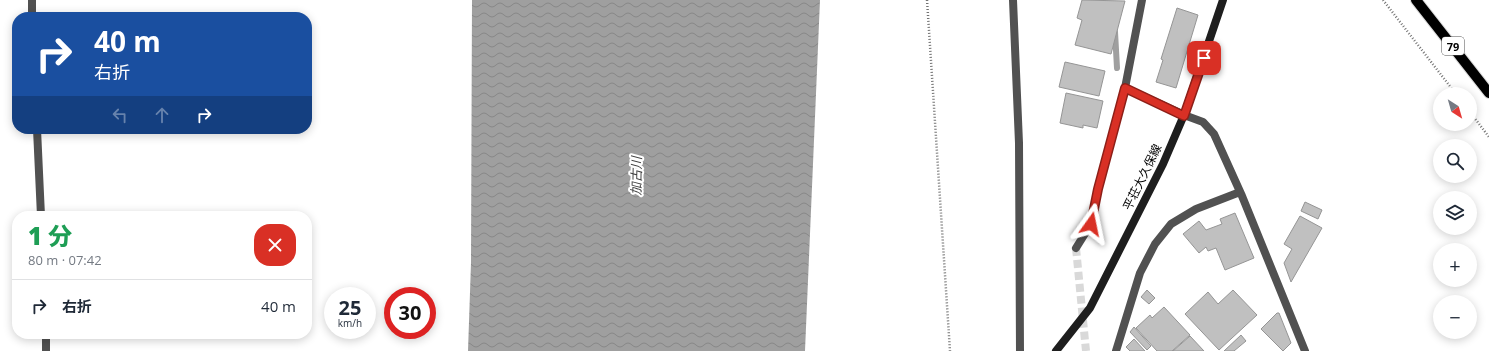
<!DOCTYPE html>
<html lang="ja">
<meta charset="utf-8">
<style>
:root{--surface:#fff;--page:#f2f2f3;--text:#1f2937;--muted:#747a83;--line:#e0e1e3}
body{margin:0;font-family:"Open Sans","Noto Sans JP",sans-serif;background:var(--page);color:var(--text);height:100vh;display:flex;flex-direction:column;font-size:15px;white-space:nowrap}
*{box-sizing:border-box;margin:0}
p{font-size:13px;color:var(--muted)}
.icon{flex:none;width:22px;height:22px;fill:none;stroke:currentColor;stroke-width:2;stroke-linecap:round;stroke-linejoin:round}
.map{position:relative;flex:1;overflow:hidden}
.side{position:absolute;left:12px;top:211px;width:300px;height:128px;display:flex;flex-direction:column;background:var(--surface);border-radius:16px;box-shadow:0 2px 10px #0003}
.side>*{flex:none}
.top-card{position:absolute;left:12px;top:12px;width:300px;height:122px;border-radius:16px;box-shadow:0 2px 10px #0003;background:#1a4fa0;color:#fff;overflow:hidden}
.needle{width:26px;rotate:143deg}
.buttons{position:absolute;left:1433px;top:87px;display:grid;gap:8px}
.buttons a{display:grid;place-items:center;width:44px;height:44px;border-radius:50%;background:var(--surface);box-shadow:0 2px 10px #0003;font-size:20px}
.speed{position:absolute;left:324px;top:287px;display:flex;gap:8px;font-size:20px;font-weight:700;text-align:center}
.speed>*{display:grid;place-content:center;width:52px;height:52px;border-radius:50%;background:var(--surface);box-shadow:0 2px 10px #0003;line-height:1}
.speed small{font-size:10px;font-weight:400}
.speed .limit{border:6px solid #d22;background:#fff;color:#111}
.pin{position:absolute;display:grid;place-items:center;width:34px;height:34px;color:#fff;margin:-17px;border-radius:8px;box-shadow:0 2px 6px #0006}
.me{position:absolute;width:44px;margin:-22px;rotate:12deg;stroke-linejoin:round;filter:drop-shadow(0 0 3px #0008)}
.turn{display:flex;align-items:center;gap:14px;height:84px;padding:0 16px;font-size:18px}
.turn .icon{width:52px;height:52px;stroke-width:2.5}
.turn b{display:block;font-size:28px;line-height:34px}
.lanes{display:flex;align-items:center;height:38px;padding:0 16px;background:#0003;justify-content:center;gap:20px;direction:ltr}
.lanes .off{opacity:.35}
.round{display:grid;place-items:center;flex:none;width:42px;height:42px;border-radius:16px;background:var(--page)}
.overview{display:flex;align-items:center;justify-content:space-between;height:68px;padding:0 16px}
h1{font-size:24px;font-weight:800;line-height:30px;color:#1e9e55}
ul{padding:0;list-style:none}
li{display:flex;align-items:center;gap:12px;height:52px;padding:0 16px;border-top:1px solid var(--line)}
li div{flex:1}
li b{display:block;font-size:15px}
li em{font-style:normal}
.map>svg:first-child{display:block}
.water{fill:url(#water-waves)}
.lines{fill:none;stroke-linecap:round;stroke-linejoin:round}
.stream{stroke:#9f9f9f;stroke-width:6}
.building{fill:#c0c0c0;stroke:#959595}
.minor-tunnel{stroke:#d9d9d9;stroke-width:8;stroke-dasharray:8 4;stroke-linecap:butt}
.primary-casing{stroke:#dbdbdb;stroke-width:12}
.path{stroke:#737373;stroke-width:2.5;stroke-dasharray:1 2;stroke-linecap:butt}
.service{stroke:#515151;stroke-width:8}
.minor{stroke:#515151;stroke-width:8}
.secondary{stroke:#1e1e1e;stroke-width:8}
.primary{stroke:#000;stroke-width:10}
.route-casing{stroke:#8d1f18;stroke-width:10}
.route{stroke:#d93025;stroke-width:7}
.labels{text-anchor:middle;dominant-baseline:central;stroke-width:4;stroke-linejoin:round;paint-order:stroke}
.shield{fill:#fff;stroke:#4c4c4c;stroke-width:1}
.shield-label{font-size:11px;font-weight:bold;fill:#000}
.street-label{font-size:12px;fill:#000;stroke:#fff}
.water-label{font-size:13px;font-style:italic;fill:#404040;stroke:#fff}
</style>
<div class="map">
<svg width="1489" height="351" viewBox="0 0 1489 351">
<defs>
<pattern id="water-waves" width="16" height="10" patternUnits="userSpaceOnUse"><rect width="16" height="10" fill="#9f9f9f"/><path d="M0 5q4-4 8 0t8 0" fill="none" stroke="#878787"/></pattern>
</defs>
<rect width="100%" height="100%" fill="#fff"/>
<path class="water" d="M472,0H820L805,351H468L471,263Z"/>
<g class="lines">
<path class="stream" d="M1115,32L1117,68"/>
</g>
<path class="building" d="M1082,0L1125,1L1111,54L1075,45L1082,20L1077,18Z
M1177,8L1198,15L1176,88L1156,82L1163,60L1161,59Z
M1065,62L1105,71L1099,96L1059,87Z
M1066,93L1103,101L1097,128L1083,125V128L1060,123Z
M1305,202L1322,210L1318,219L1301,211Z
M1235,213L1254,258L1225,270L1216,248L1208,251L1206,247L1199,253L1183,234L1199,221L1206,230L1222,224L1220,219Z
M1300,216L1322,228L1291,282L1284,263L1292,249L1284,244Z
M1147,290L1155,298L1149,304L1141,297Z
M1233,290L1257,315L1219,350L1185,314L1208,292L1218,304Z
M1164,307L1190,335L1172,351H1157L1136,328L1150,315L1152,318Z
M1277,313H1279L1291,343L1283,351L1261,329Z
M1134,327L1151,346L1147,350L1130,332Z
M1241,335L1246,341L1234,351H1224Z
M1190,336L1204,351H1173Z
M1134,339L1145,351H1130L1126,347Z"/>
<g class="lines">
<path class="minor-tunnel" d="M1076,248L1086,351"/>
<g class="primary-casing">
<path id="primary" d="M1416,0L1489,93"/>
</g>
<path class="path" d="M927,0L950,351
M1383,0L1456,94
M1470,112L1489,137"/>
<path class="service" d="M32,0V17
M37,129L41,216
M46,334V351"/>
<path class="minor" d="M1013,0L1019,143L1020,351
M1142,0L1125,88L1184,115L1203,122L1214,134L1242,196L1305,351
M1076,248L1091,224L1098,189L1125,88
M1116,351L1140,273L1155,244L1171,224L1196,209L1240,192"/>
<path class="secondary" d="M1056,351L1090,308L1163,164L1184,115L1223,0"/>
<use href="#primary" class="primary"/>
</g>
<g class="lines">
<g class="route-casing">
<path id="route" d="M1091,224L1098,189L1125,88L1184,116L1204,58"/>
</g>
<use href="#route" class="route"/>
</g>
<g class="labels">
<rect class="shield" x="1442" y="37" width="22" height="18" rx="3"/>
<g class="shield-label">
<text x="1453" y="46">79</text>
</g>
<g class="street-label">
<text transform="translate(1142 177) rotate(-64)">平荘大久保線</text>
</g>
<g class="water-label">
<text transform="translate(636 176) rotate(-89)">加古川</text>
</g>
</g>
</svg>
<div class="buttons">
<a><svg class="needle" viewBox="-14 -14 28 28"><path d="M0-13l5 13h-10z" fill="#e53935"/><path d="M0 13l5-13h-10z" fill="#747a83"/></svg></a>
<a><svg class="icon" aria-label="search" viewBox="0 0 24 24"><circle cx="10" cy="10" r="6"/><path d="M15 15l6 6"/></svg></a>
<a><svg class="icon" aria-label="layers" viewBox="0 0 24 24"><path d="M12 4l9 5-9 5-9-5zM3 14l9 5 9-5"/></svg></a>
<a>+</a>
<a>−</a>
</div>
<div class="speed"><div>25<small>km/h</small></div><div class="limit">30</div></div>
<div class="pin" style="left:1204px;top:58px;background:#d93025"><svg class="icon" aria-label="arrive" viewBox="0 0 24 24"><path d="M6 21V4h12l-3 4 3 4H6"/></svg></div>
<svg class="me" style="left:1091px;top:224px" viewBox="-20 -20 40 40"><path d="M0-17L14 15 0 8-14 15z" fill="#d93025" stroke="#fff" stroke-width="4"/></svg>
<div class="top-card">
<div class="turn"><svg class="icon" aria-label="right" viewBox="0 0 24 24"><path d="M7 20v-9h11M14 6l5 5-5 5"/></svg><div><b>40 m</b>右折</div></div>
<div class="lanes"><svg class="icon off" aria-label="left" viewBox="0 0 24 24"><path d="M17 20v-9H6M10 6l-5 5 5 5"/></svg><svg class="icon off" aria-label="ahead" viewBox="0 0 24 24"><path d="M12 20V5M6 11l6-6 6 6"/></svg><svg class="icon" aria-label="right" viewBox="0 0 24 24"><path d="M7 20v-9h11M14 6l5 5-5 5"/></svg></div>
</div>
<section class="side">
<div class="overview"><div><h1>1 分</h1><p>80 m · 07:42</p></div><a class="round" style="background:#d93025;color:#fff"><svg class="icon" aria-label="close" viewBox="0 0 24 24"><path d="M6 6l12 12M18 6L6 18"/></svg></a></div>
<ul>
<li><svg class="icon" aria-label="right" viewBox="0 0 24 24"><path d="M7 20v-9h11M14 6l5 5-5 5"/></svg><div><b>右折</b></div><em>40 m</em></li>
</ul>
</section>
</div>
